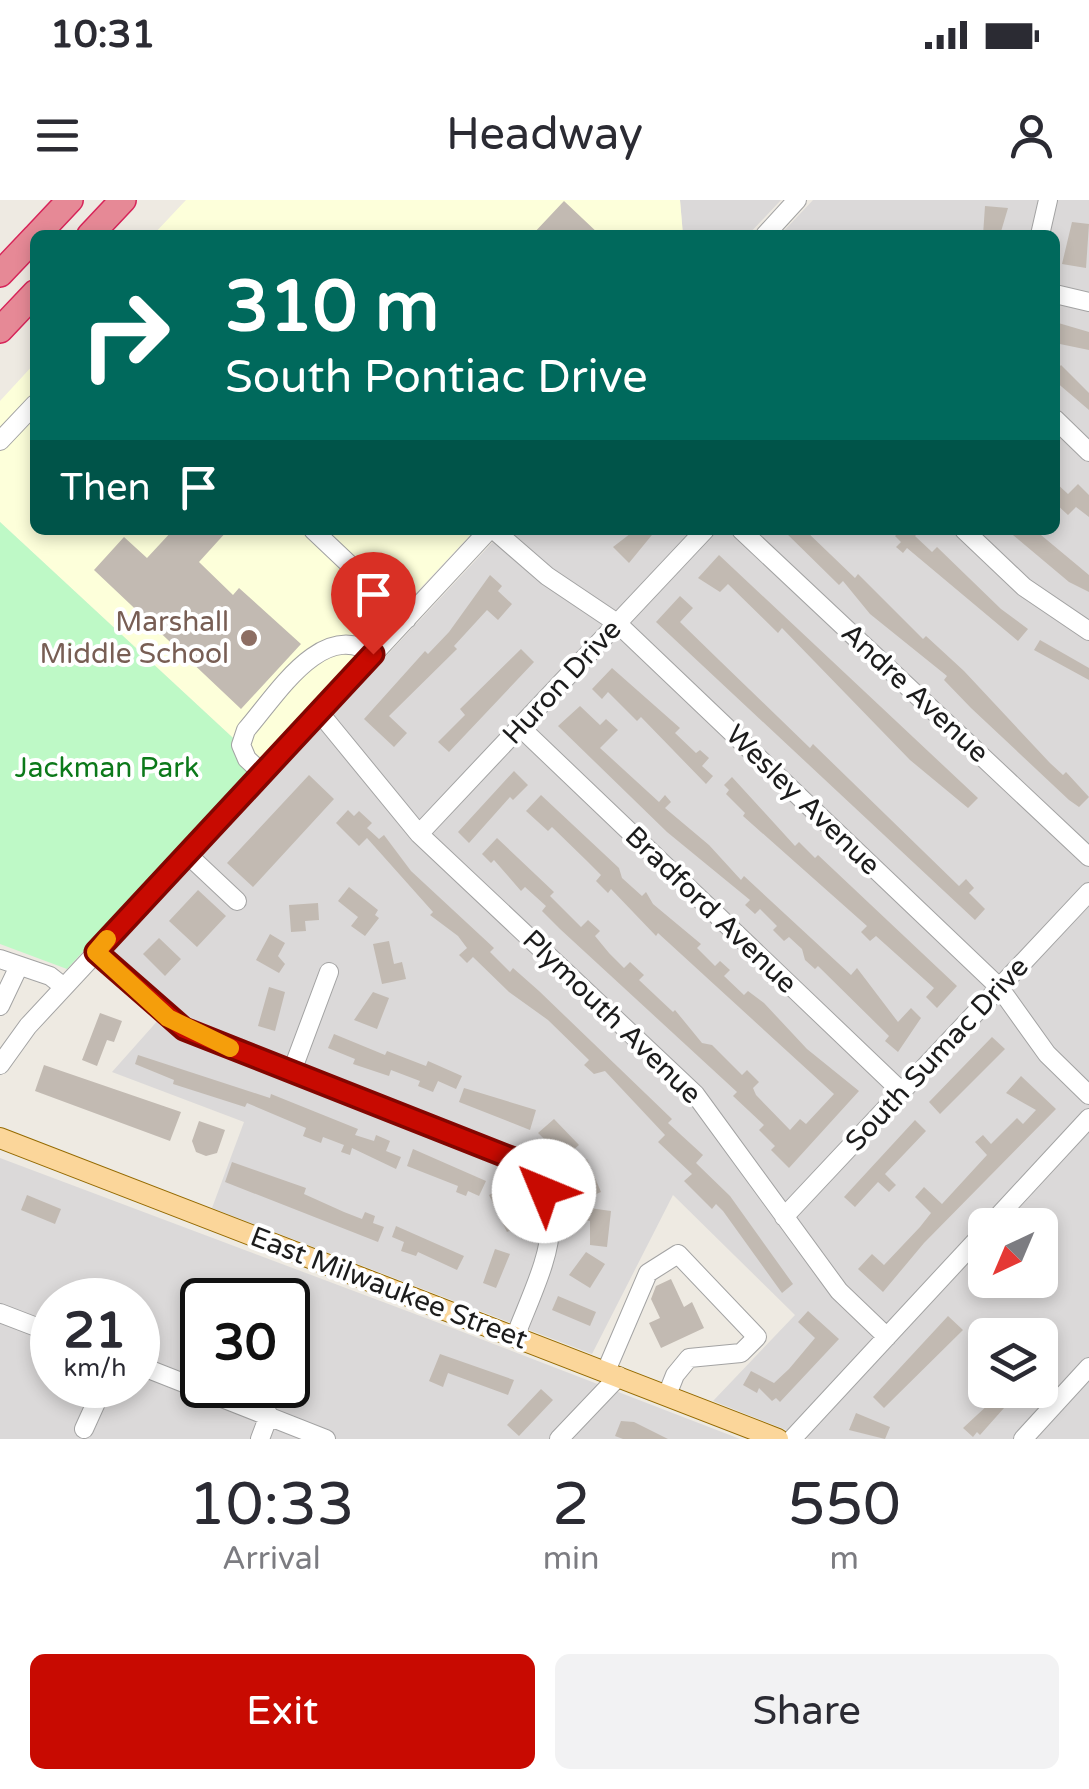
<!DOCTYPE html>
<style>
:root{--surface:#fff;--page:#f2f2f3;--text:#2b2b33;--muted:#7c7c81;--accent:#c80a01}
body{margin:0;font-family:"Varela Round",sans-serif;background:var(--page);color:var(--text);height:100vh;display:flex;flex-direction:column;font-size:38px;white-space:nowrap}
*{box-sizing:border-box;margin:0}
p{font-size:32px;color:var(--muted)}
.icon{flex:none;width:55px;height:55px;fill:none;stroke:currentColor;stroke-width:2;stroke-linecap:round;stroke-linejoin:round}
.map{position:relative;height:1239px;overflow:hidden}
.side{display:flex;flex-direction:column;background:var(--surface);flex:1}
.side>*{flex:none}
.guide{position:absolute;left:30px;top:30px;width:1030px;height:305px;border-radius:15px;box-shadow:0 5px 15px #0003;background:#00695c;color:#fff;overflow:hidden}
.needle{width:65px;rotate:224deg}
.tools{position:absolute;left:968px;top:1008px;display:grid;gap:20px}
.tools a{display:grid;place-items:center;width:90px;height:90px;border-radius:15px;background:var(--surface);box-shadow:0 5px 15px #0003;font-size:50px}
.speed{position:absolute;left:30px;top:1078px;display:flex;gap:20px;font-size:50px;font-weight:700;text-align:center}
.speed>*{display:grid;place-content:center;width:130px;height:130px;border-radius:50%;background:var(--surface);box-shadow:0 5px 15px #0003;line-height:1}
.speed small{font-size:25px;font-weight:400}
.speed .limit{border:5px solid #111;border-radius:15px;background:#fff;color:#111}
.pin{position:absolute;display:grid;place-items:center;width:85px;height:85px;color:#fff;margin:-102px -42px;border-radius:50% 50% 50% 0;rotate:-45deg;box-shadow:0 0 10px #0007}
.pin .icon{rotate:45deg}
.me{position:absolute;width:110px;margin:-55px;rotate:315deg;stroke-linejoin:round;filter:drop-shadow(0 0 8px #0008)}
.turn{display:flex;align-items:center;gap:35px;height:210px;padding:0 30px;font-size:45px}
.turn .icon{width:130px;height:130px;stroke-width:2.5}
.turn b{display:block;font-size:70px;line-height:85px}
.then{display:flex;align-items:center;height:95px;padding:0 30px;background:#0003;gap:20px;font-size:38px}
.eta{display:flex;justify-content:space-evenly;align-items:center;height:170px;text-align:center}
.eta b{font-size:60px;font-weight:600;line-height:70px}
.button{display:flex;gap:20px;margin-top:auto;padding:20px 30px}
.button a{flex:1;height:115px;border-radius:15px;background:var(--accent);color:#fff;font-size:40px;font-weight:600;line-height:115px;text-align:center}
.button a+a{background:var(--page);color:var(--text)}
.status{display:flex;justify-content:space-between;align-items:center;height:70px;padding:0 50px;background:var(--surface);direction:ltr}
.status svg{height:28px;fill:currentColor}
header{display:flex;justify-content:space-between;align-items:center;height:130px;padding:0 30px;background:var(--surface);font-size:45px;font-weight:600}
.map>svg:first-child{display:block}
.residential{fill:#dbd9d9;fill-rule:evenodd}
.education{fill:#fdffda}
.park{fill:#bef9c6}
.building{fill:#c2bab2}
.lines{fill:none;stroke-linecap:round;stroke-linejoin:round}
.minor-casing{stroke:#a3a3a3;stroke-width:20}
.major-casing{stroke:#946a01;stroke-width:22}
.highway-casing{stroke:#d72459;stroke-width:28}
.minor{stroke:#fff;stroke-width:18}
.major{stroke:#fbd69a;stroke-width:20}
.highway{stroke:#e68996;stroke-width:25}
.route-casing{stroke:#820601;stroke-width:25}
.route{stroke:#c80a01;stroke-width:18}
.slow{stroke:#f59e0b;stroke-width:18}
.education-dot{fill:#8d6e63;stroke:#fff;stroke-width:4}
.labels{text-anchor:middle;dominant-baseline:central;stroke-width:8;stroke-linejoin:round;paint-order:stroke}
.education-label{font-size:28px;fill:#785e54;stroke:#fff;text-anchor:end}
.street-label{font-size:28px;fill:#1c1c1c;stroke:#fff}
.park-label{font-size:28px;fill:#0c791a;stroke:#fff}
</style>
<div class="status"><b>10:31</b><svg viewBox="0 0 49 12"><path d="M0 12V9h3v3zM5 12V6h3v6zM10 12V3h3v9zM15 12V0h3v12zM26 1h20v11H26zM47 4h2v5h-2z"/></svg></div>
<header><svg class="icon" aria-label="menu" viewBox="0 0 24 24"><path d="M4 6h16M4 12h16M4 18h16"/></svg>Headway<svg class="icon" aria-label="person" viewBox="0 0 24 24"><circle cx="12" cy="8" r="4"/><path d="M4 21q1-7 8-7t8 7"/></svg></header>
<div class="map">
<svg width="1089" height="1239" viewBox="0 0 1089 1239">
<rect width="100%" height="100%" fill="#eeeae2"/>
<path class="residential" d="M680,0H781L748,35H683Z
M813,0H1089V1239H809L713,1201L795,1115L673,995L592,1154L212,1008L244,922L112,872L168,809L115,758L113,751L119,742L504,330H1055V35H780ZM985,1025H1040V1080H985ZM985,1135H1040V1190H985Z
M0,958L455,1129L740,1239H0ZM52,1100H138V1185H52ZM202,1100H288V1185H202Z"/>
<path class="education" d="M186,0H680L683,35H153Z
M35,163V330H475L258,561L0,322V201Z"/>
<path class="park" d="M0,322L258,561L67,769L0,744Z"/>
<path class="building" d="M564,1L600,35H532Z
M985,6L1008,8L1000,35H983Z
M1072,22L1089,24L1086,68L1062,64Z
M1055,122L1089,132V150L1055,143Z
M1061,165L1089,193V210L1055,181V171Z
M1055,282L1068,294L1078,284L1089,295V317L1076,307L1068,315L1055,303Z
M173,330H228L199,362L233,395L239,388L301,444L241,509L94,370L124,337L147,358Z
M635,330H656L629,363L613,347Z
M783,330H805L855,378L858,374L923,439L926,436L964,471L1050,563L1063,575L1066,572L1089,597L1079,607L1069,600L971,508L944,480L947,476L870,414L843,381L839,385Z
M901,330H921L915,336L932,352L937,347L1001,409L1028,429L1018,441L907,348L903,353L896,347L901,342L895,336Z
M1007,330H1035L1089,375V392L1069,382Z
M719,355L978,598L968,608L910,560L782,428L778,433L728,384L720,392L698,378Z
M490,375L502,386L498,391L512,404L498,420L487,410L454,446L457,449L389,516L407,533L394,547L364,519L425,451L428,454L449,432Z
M680,396L693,408L680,422L719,460L810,548L813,544L959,686L966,679L974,688L969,693L985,709L975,720L656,422Z
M1040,440L1089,468V480L1034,450Z
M521,449L534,462L449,552L438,542L465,515L460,509Z
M612,468L680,528L675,533L696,553L700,550L709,558L702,566L713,576L706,584L641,517L637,521L608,492L602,499L592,489Z
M580,506L600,525L606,519L618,530L600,548L659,602L665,595L671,602L665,608L709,645L741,680L744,676L851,775L857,768L898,822L911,808L921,818L898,852L885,841L889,836L818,766L815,769L805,760L802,749L789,737L784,741L773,730L777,726L760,709L755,714L745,705L750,700L667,632L558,526Z
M514,571L528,585L513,600L510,597L469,643L458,632Z
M309,575L334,599L253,687L227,663Z
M732,577L795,646L799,642L815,658L818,655L957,786L937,808L926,797L934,788L876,736L870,741L861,732L867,726L743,616L745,613L726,594L729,590L724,585Z
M541,595L619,668L622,678L642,696L646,692L653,704L701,744L697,748L715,766L720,761L730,770L724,776L744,795L748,791L764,803L807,849L859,891L789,968L771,950L775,946L759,930L764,925L733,896L737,892L560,729L542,711L546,706L525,687L521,691L494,660L491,663L482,654L497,638L554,692L550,696L581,727L588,720L600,731L595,736L609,753L624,768L630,762L644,775L639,780L673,812L675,810L702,843L712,845L742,875L747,870L759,882L753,888L756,895L790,930L800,919L806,924L834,894L658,733L656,736L611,689L608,693L596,681L601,675L588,662L552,627L548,631L526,611Z
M348,610L354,616L359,611L372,623L367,628L379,639L384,635L411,671L494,748L490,752L510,772L513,768L539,791L672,919L668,923L703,955L696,963L730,996L793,1084L782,1093L723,1011L716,1004L712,1009L684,981L692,974L658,942L665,935L605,871L594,874L584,865L589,860L548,820L509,792L473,757L467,763L459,755L467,748L458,736L430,715L433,712L367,638L359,646L336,623Z
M349,687L378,710L375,715L379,718L365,736L351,726L358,717L338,701Z
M198,690L226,716L197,747L169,721Z
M318,703L319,720L305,721L306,731L291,732L289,705Z
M270,734L285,743L278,756L285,764L279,773L256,760Z
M159,738L181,759L165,776L143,754Z
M389,741L394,764L402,762L406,779L382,784L373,744Z
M269,787L285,792L275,831L258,826Z
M373,792L389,798L377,829L354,820Z
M100,813L122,821L114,842L107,840L97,866L82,860Z
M334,834L385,855L387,851L426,866L428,861L462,876L456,889L438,881L433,892L418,886L420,881L391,870L389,876L353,864L355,859L328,848Z
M992,837L1005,849L940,914L929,902Z
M138,855L270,898L271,894L358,929L355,935L374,941L376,935L390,941L386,951L401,957L396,969L352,948L350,955L341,952L344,945L323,937L321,943L303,936L306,928L247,903L245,907L173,884L174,880L135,864Z
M44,865L181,912L170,941L35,891Z
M1021,876L1056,909L924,1043L883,1092L858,1069L872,1054L884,1065L920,1027L931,1013L915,997L924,987L942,1004L987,955L975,942L983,935L991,944L1017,918L1023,924L1036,910L1006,893Z
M464,888L536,910L530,930L459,902Z
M554,919L579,945L564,958L538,933Z
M915,920L926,931L885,974L896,985L889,992L878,982L855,1007L844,997Z
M199,921L225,930L217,953L206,956L196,952L192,941Z
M413,949L486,981L479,996L468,991L466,996L456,992L458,986L407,966Z
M587,959L601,992L582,1000L572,966Z
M232,962L306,988L304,994L344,1012L362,1019L365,1012L375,1016L373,1023L384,1027L378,1042L225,982Z
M502,989L519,1026L507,1032L489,995Z
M27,995L61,1009L55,1024L21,1010Z
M582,1007L611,1011L607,1047L590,1045V1021L580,1020Z
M396,1026L464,1056L457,1070L418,1052L416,1056L401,1051L404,1042L392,1037Z
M495,1049L510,1054L496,1088L483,1083Z
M586,1052L605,1064L590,1088L569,1075Z
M671,1079L684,1107L692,1102L704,1128L661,1148L649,1123L660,1118L651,1099L656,1086Z
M558,1096L596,1112L590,1126L552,1110Z
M808,1111L839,1139L780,1202L776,1198L772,1201L759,1188L757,1193L743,1185L751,1171L774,1183L789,1169L815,1138L798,1122Z
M948,1116L963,1130L884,1208L873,1197Z
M440,1154L514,1180L508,1195L448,1173L443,1187L429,1181Z
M541,1189L553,1200L519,1236L507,1225Z
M1004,1190H1020L980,1235L977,1232L973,1237L963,1228Z
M856,1213L890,1227L885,1239L849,1230Z
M621,1221L634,1222L668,1239H623L615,1236Z"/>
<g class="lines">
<g class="minor-casing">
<path id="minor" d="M765,35L797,0
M1040,35L1048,0
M1055,94L1089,102
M1055,219L1089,252
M0,241L35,204
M313,330L407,419
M494,330L547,376L617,423L999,787L1047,854L1089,895
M741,330L1089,657
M964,330L1024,387L1089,431
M319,512L419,634L695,894L839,1091L887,1137
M520,527L902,892
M262,573L247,559L241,545L246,530C276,496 322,418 373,454
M419,634L705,330
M187,654L237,701
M96,752L184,829L490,949C588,990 544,1062 515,1137
M0,759L50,776L64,787
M0,806L19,766
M0,865L28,826L489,330
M292,871L329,772
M784,1017L1089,692
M990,1025L1089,918
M0,1113L52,1133
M138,1165L326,1239
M606,1171L648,1073L678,1054L757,1137L741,1153L689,1158L675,1175L667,1195
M84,1229L104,1185
M260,1239L269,1215
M559,1239L619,1176
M792,1239L985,1031
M1023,1239L1089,1167"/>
</g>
<g class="major-casing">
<path id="major" d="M0,938L778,1239"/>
</g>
<g class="highway-casing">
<path id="highway" d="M37,35L70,0
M90,35L123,0
M0,74L35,37
M0,130L35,93"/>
</g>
<use href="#minor" class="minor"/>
<use href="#major" class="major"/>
<use href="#highway" class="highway"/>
</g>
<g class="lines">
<g class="route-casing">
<path id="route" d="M373,454L96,752L184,829L511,958L534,974L544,991"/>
</g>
<use href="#route" class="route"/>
<path class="slow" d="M107,739L96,752L168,818L230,848"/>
</g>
<circle class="education-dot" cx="249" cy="438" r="10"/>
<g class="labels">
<g class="education-label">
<text x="229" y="422">Marshall<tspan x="229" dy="32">Middle School</tspan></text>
</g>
<g class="street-label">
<text transform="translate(562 482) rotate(-47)">Huron Drive</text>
<text transform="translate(915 493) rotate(43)">Andre Avenue</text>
<text transform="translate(803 600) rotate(44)">Wesley Avenue</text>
<text transform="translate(711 710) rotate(44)">Bradford Avenue</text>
<text transform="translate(612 817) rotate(44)">Plymouth Avenue</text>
<text transform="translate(937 854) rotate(-47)">South Sumac Drive</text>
<text transform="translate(389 1088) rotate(21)">East Milwaukee Street</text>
</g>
<g class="park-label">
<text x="107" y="568">Jackman Park</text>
</g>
</g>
</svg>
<div class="tools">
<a><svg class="needle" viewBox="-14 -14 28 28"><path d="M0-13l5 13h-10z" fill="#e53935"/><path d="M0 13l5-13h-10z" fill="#7c7c81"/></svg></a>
<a><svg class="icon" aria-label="layers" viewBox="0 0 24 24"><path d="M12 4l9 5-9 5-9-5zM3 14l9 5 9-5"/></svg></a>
</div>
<div class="speed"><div>21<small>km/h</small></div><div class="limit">30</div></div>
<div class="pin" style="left:373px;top:454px;background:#d93025"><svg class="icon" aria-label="arrive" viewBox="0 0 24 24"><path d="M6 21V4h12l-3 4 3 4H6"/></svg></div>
<svg class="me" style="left:544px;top:991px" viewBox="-20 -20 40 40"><circle r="19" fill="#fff"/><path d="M0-13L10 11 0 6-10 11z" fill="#c80a01"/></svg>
<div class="guide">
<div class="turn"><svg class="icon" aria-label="right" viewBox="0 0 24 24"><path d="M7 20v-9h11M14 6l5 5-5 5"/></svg><div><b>310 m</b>South Pontiac Drive</div></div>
<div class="then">Then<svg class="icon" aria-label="arrive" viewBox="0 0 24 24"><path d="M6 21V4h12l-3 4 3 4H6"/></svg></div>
</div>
</div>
<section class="side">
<div class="eta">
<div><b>10:33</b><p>Arrival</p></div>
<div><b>2</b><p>min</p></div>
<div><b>550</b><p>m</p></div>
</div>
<div class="button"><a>Exit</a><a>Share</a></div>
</section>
